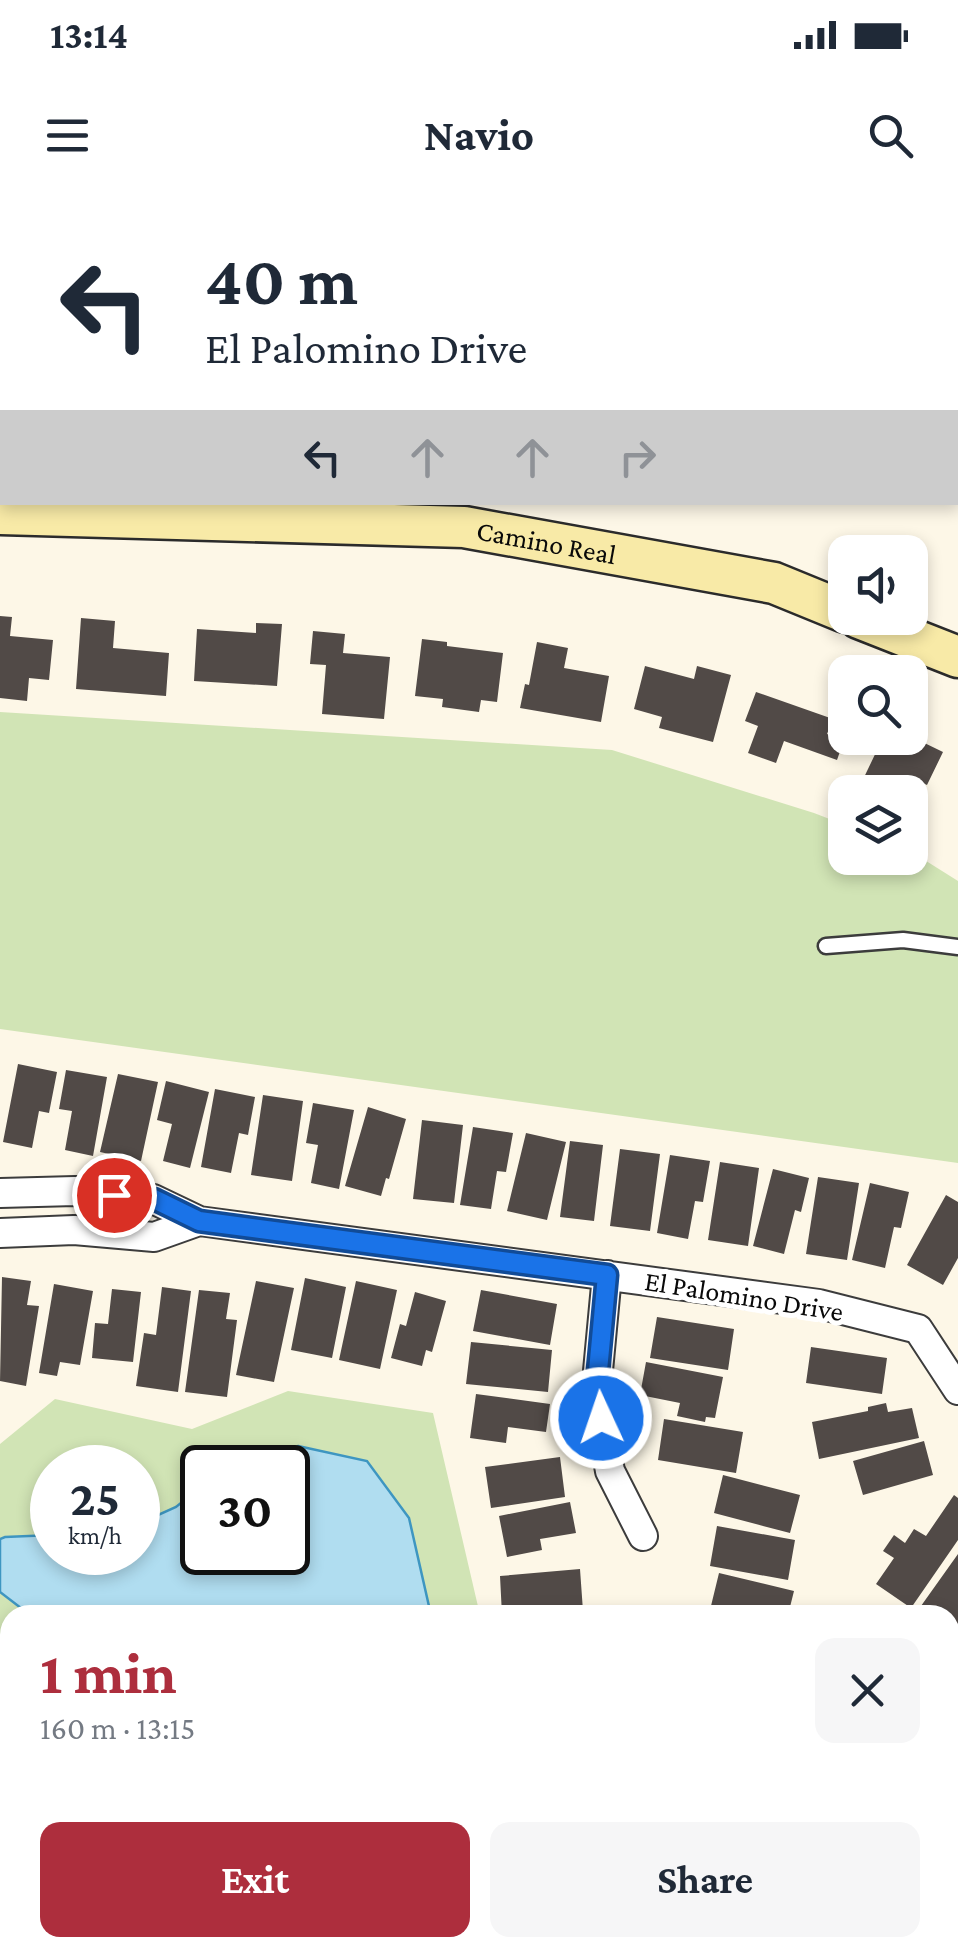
<!DOCTYPE html>
<meta charset="utf-8">
<style>
:root{--surface:#fff;--page:#f6f6f7;--text:#1f2937;--muted:#747a83;--accent:#ad2e3d}
body{margin:0;font-family:"Crimson Pro",serif;background:var(--page);color:var(--text);height:100vh;display:flex;flex-direction:column;font-size:38px;white-space:nowrap}
*{box-sizing:border-box;margin:0}
p{font-size:32px;color:var(--muted)}
.icon{flex:none;width:55px;height:55px;fill:none;stroke:currentColor;stroke-width:2;stroke-linecap:round;stroke-linejoin:round}
.map{position:relative;flex:1;overflow:hidden}
.side{position:absolute;left:0px;top:1405px;width:960px;height:352px;display:flex;flex-direction:column;background:var(--surface);border-radius:30px 30px 0 0;box-shadow:0 5px 15px #0003}
.side>*{flex:none}
.top-card{position:absolute;left:0px;top:0px;width:960px;height:305px;box-shadow:0 5px 15px #0003;background:#fff;color:var(--text);overflow:hidden}
.tools{position:absolute;left:828px;top:335px;display:grid;gap:20px}
.tools a{display:grid;place-items:center;width:100px;height:100px;border-radius:20px;background:var(--surface);box-shadow:0 5px 15px #0003;font-size:50px}
.speed{position:absolute;left:30px;top:1245px;display:flex;gap:20px;font-size:50px;font-weight:700;text-align:center}
.speed>*{display:grid;place-content:center;width:130px;height:130px;border-radius:50%;background:var(--surface);box-shadow:0 5px 15px #0003;line-height:1}
.speed small{font-size:25px;font-weight:400}
.speed .limit{border:5px solid #111;border-radius:15px;background:#fff;color:#111}
.pin{position:absolute;display:grid;place-items:center;width:85px;height:85px;color:#fff;margin:-42px;border:5px solid #fff;border-radius:50%;box-shadow:0 2px 10px #0007}
.me{position:absolute;width:110px;margin:-55px;rotate:357deg;stroke-linejoin:round;filter:drop-shadow(0 0 8px #0008)}
.turn{display:flex;align-items:center;gap:35px;height:210px;padding:0 40px;font-size:45px}
.turn .icon{width:130px;height:130px;stroke-width:2.5}
.turn b{display:block;font-size:70px;line-height:85px}
.lanes{display:flex;align-items:center;height:95px;padding:0 40px;background:#0003;justify-content:center;gap:50px;direction:ltr}
.lanes .off{opacity:.35}
.round{display:grid;place-items:center;flex:none;width:105px;height:105px;border-radius:20px;background:var(--page)}
.overview{display:flex;align-items:center;justify-content:space-between;height:170px;padding:0 40px}
h1{font-size:60px;font-weight:700;line-height:75px;color:var(--accent)}
.action{display:flex;gap:20px;margin-top:auto;padding:20px 40px}
.action a{flex:1;height:115px;border-radius:20px;background:var(--accent);color:#fff;font-size:40px;font-weight:700;line-height:115px;text-align:center}
.action a+a{background:var(--page);color:var(--text)}
.status{display:flex;justify-content:space-between;align-items:center;height:70px;padding:0 50px;background:var(--surface);direction:ltr}
.status svg{height:28px;fill:currentColor}
header{display:flex;justify-content:space-between;align-items:center;height:130px;padding:0 40px;background:var(--surface);font-size:45px;font-weight:700}
.map>svg:first-child{display:block}
.green{fill:#d1e4b5;fill-rule:evenodd}
.water{fill:#b0ddf0;stroke:#3e96c1;stroke-width:2.5}
.building{fill:#514a47}
.lines{fill:none;stroke-linecap:round;stroke-linejoin:round}
.service-casing{stroke:#3c3c3c;stroke-width:19}
.minor-casing{stroke:#3c3c3c;stroke-width:32}
.secondary-casing{stroke:#2b2b2b;stroke-width:45}
.service{stroke:#fff;stroke-width:14}
.minor{stroke:#fff;stroke-width:28}
.secondary{stroke:#f8eaa7;stroke-width:40}
.route-casing{stroke:#114b97;stroke-width:25}
.route{stroke:#1a73e8;stroke-width:18}
.labels{text-anchor:middle;dominant-baseline:central;stroke-width:10;stroke-linejoin:round;paint-order:stroke}
.street-label{font-size:28px;fill:#090909;stroke:#fff}
</style>
<div class="status"><b>13:14</b><svg viewBox="0 0 49 12"><path d="M0 12V9h3v3zM5 12V6h3v6zM10 12V3h3v9zM15 12V0h3v12zM26 1h20v11H26zM47 4h2v5h-2z"/></svg></div>
<header><svg class="icon" aria-label="menu" viewBox="0 0 24 24"><path d="M4 6h16M4 12h16M4 18h16"/></svg>Navio<svg class="icon" aria-label="search" viewBox="0 0 24 24"><circle cx="10" cy="10" r="6"/><path d="M15 15l6 6"/></svg></header>
<div class="map">
<svg width="958" height="1757" viewBox="0 0 958 1757">
<rect width="100%" height="100%" fill="#fdf7e7"/>
<path class="green" d="M0,512L612,550L814,613L845,625V658H910V652L915,654L958,681V963L0,829Z
M288,1191L433,1213L480,1415H10V1701L0,1698V1244L55,1199L192,1229ZM52,1268H138V1352H52ZM202,1268H288V1352H202Z
M950,1458L958,1459V1757H635L555,1750L368,1753L295,1748H950Z"/>
<path class="water" d="M298,1246L367,1261L409,1318L431,1415H30L0,1392V1339L5,1337L52,1335V1352H138V1324L176,1307L202,1286V1352H288V1268L242,1267Z"/>
<path class="building" d="M0,416L12,417L10,436L53,440L49,480L29,478L27,501L0,498Z
M81,418L115,421L113,448L169,453L166,496L76,489Z
M256,423L282,424L277,486L194,481L197,429L256,433Z
M313,431L345,434L343,453L390,457L384,519L322,514L326,465L310,464Z
M422,439L447,442V446L503,453L497,502L481,500L479,512L442,507L443,499L415,496Z
M537,442L568,448L564,468L609,476L601,522L520,508L525,484L529,485Z
M645,466L694,479L697,466L731,475L713,542L659,528L662,517L634,509Z
M756,492L833,519L827,534L844,540L837,560L784,541L776,563L748,553L758,526L745,521Z
M910,536L943,552L927,585L914,579L907,592H857L879,546L896,554L904,538Z
M18,864L57,872L49,913L39,911L32,948L3,942Z
M66,870L107,877L93,956L65,950L72,911L59,909Z
M118,874L158,882L141,961L100,952Z
M166,881L209,892L190,968L163,961L172,924L157,920Z
M215,889L255,897L248,935L239,933L231,973L201,967Z
M263,895L303,901L292,981L251,975Z
M313,903L354,910L339,989L311,983L318,945L306,943Z
M368,907L406,919L389,979L386,978L381,996L345,986Z
M422,920L463,925L454,1003L413,999Z
M473,927L513,933L506,972L497,971L491,1009L460,1005Z
M526,933L566,942L547,1020L507,1011Z
M570,941L603,945L594,1021L560,1017Z
M620,949L660,954L650,1031L610,1026Z
M670,955L710,961L703,1002L695,1001L688,1039L657,1033Z
M720,962L759,968L748,1046L708,1040Z
M773,969L809,978L801,1012L795,1010L784,1054L753,1046Z
M818,977L859,983L847,1060L806,1054Z
M870,983L909,992L901,1028L894,1027L885,1068L852,1060Z
M946,995L958,1002V1058L943,1085L907,1065Z
M2,1077L31,1081L27,1105L39,1106L26,1186L0,1181Z
M305,1078L346,1087L332,1158L291,1150Z
M256,1081L294,1088L274,1182L236,1175Z
M356,1081L397,1090L380,1169L339,1160Z
M54,1084L93,1091L80,1165L60,1162L57,1176L39,1173Z
M162,1087L191,1091L178,1192L136,1186L144,1133L156,1135Z
M112,1089L141,1092L133,1162L92,1158L95,1123L108,1124Z
M199,1090L230,1093L226,1119L237,1120L227,1197L185,1192Z
M481,1090L557,1104L550,1145L473,1131Z
M415,1092L446,1101L432,1152L426,1150L422,1166L391,1158L400,1124L406,1126Z
M657,1117L734,1129L728,1170L650,1158Z
M471,1142L552,1150L548,1192L466,1184Z
M811,1147L887,1158L882,1194L806,1183Z
M646,1162L723,1177L715,1218L706,1217L705,1222L677,1216L680,1203L640,1195Z
M476,1194L550,1204L546,1232L508,1227L506,1243L470,1238Z
M886,1203L888,1212L912,1208L919,1238L819,1259L812,1222L868,1211V1207Z
M664,1219L743,1232L736,1273L658,1260Z
M924,1241L933,1275L863,1295L853,1261Z
M560,1257L565,1297L491,1308L485,1267Z
M723,1275L800,1295L790,1333L714,1313Z
M954,1295L958,1298V1340L911,1408L876,1384L894,1358L883,1351L894,1335L905,1343L914,1329L926,1336Z
M570,1302L576,1333L540,1339L542,1350L507,1357L499,1316Z
M717,1326L795,1340L788,1380L710,1366Z
M958,1354V1425L956,1427L950,1423V1415L916,1413Z
M580,1369L583,1411L502,1415L500,1376Z
M719,1373L794,1391L788,1415H729L710,1410Z"/>
<g class="lines">
<g class="service-casing">
<path id="service" d="M826,746L903,740L958,747
M950,1559L958,1562
M0,1654L10,1657"/>
</g>
<g class="minor-casing">
<path id="minor" d="M0,993L75,991L153,999L199,1021L819,1104L918,1129L958,1190
M0,1033L74,1030L154,1037L199,1021
M607,1075L596,1192L610,1271L643,1336"/>
</g>
<g class="secondary-casing">
<g id="secondary">
<path id="s1" d="M0,314L464,327L774,383L845,412"/>
<path d="M859,418L958,457"/>
</g>
</g>
<use href="#service" class="service"/>
<use href="#minor" class="minor"/>
<use href="#secondary" class="secondary"/>
</g>
<g class="lines">
<g class="route-casing">
<path id="route" d="M114,995L154,999L199,1021L607,1075L596,1192L601,1218"/>
</g>
<use href="#route" class="route"/>
</g>
<g class="labels">
<g class="street-label">
<text stroke="none"><textPath href="#s1" startOffset="548">Camino Real</textPath></text>
<text transform="translate(744 1096) rotate(9)">El Palomino Drive</text>
</g>
</g>
</svg>
<div class="tools">
<a><svg class="icon" aria-label="sound" viewBox="0 0 24 24"><path d="M4 9h4l5-4v14l-5-4H4zM17 9q2 3 0 6"/></svg></a>
<a><svg class="icon" aria-label="search" viewBox="0 0 24 24"><circle cx="10" cy="10" r="6"/><path d="M15 15l6 6"/></svg></a>
<a><svg class="icon" aria-label="layers" viewBox="0 0 24 24"><path d="M12 4l9 5-9 5-9-5zM3 14l9 5 9-5"/></svg></a>
</div>
<div class="speed"><div>25<small>km/h</small></div><div class="limit">30</div></div>
<div class="pin" style="left:114px;top:995px;background:#d93025"><svg class="icon" aria-label="arrive" viewBox="0 0 24 24"><path d="M6 21V4h12l-3 4 3 4H6"/></svg></div>
<svg class="me" style="left:601px;top:1218px" viewBox="-20 -20 40 40"><circle r="17" fill="#1a73e8" stroke="#fff" stroke-width="3"/><path d="M0-11L8 9 0 5-8 9z" fill="#fff"/></svg>
<div class="top-card">
<div class="turn"><svg class="icon" aria-label="left" viewBox="0 0 24 24"><path d="M17 20v-9H6M10 6l-5 5 5 5"/></svg><div><b>40 m</b>El Palomino Drive</div></div>
<div class="lanes"><svg class="icon" aria-label="left" viewBox="0 0 24 24"><path d="M17 20v-9H6M10 6l-5 5 5 5"/></svg><svg class="icon off" aria-label="ahead" viewBox="0 0 24 24"><path d="M12 20V5M6 11l6-6 6 6"/></svg><svg class="icon off" aria-label="ahead" viewBox="0 0 24 24"><path d="M12 20V5M6 11l6-6 6 6"/></svg><svg class="icon off" aria-label="right" viewBox="0 0 24 24"><path d="M7 20v-9h11M14 6l5 5-5 5"/></svg></div>
</div>
<section class="side">
<div class="overview"><div><h1>1 min</h1><p>160 m · 13:15</p></div><a class="round"><svg class="icon" aria-label="close" viewBox="0 0 24 24"><path d="M6 6l12 12M18 6L6 18"/></svg></a></div>
<div class="action"><a>Exit</a><a>Share</a></div>
</section>
</div>
